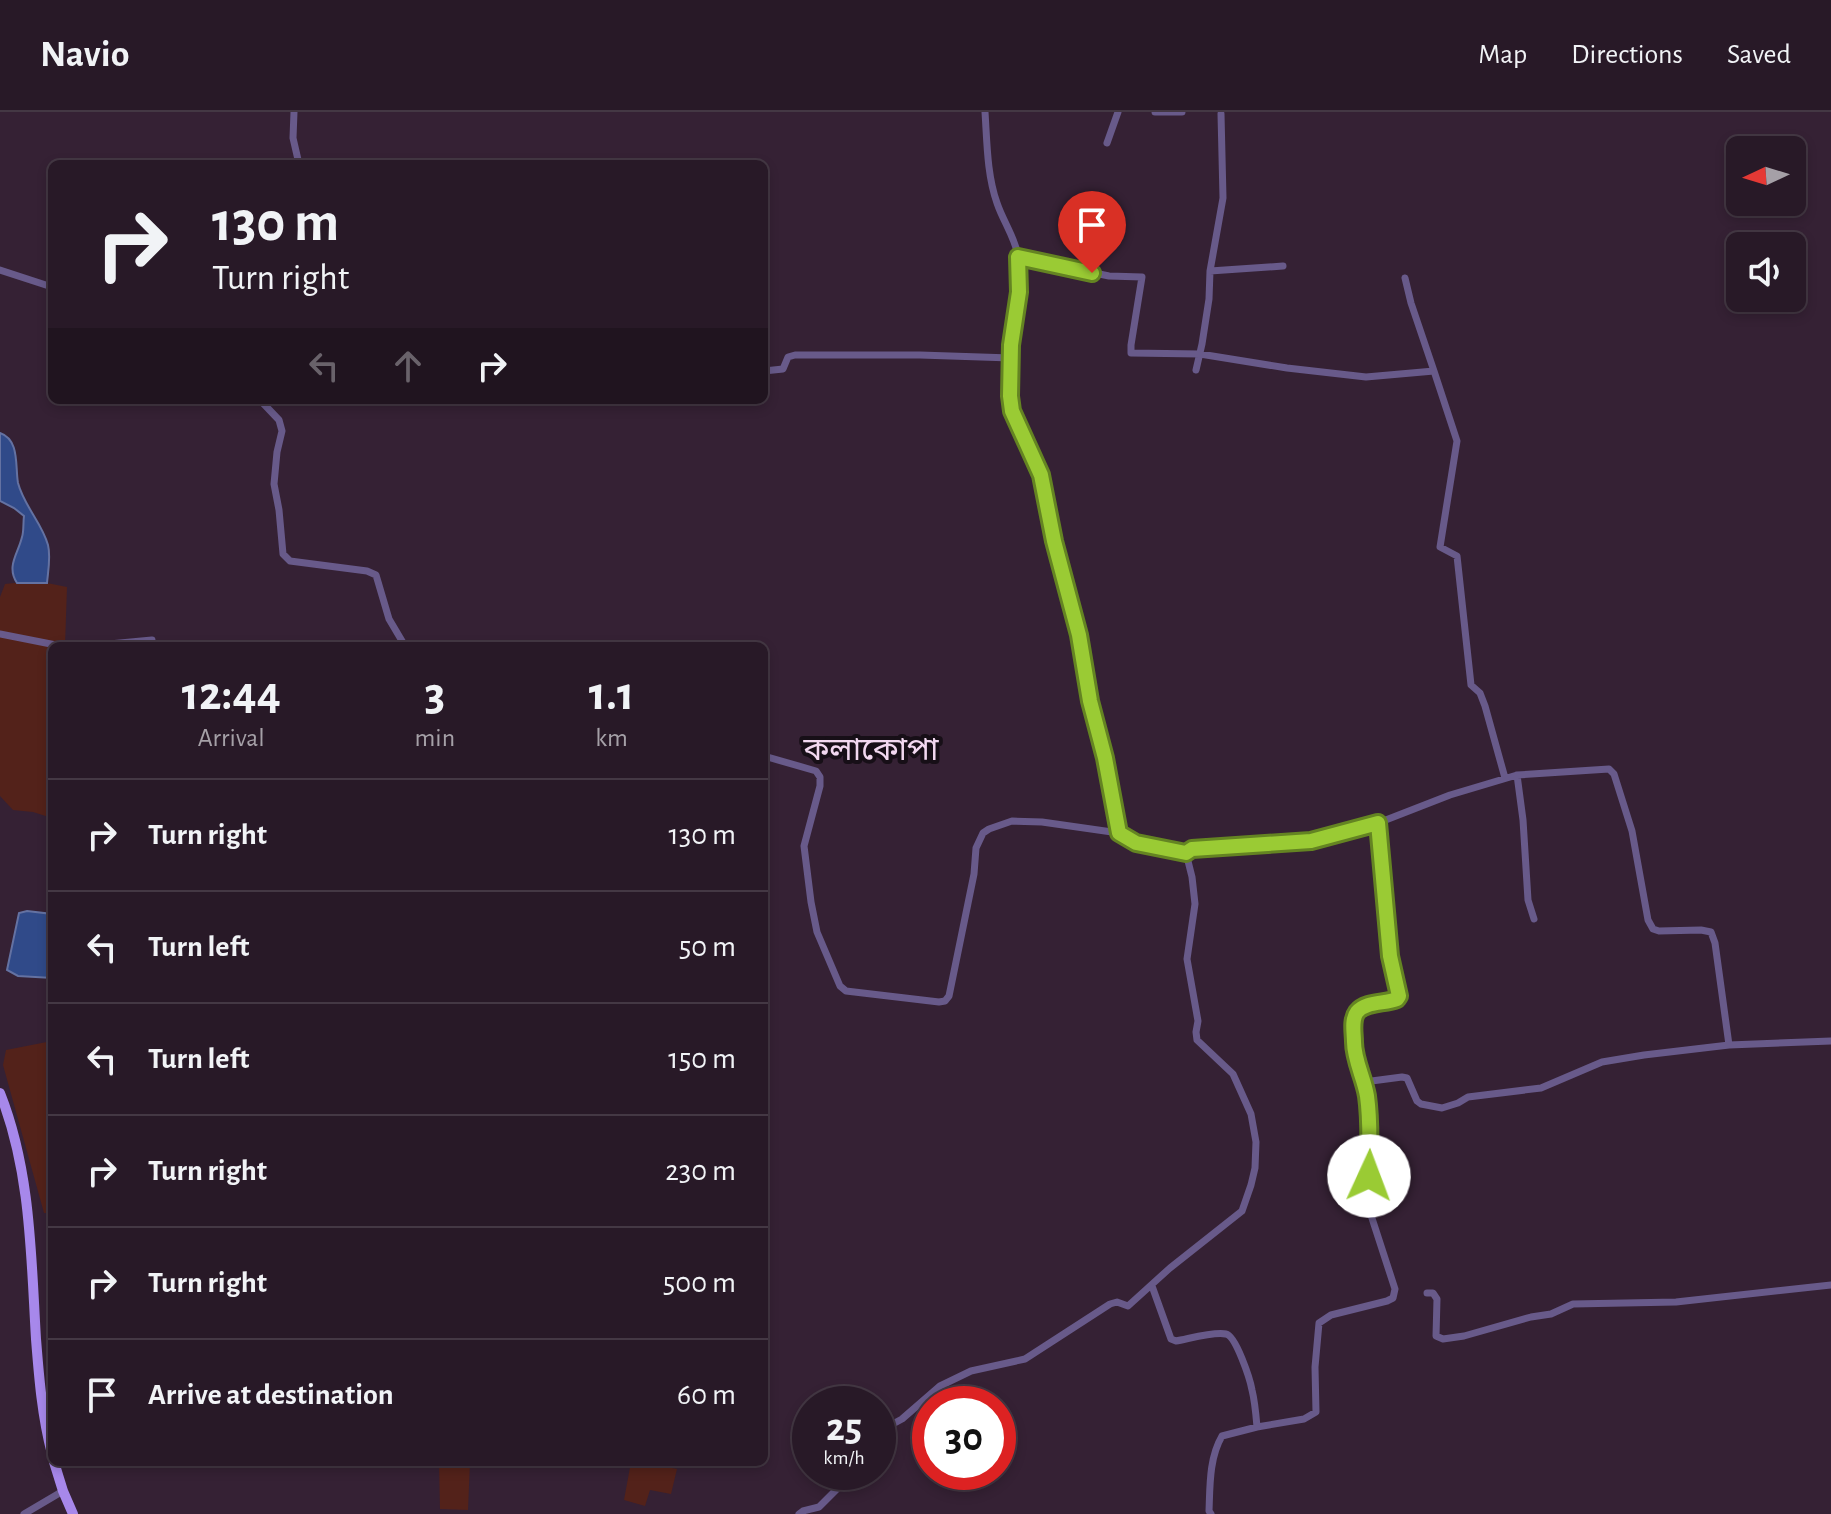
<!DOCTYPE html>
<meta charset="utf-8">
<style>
:root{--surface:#281927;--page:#342633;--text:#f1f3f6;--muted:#a5a0a7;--line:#443844}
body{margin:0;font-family:"Alegreya Sans","Noto Sans Bengali",sans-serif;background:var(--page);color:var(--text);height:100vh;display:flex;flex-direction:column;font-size:30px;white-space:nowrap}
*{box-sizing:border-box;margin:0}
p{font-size:26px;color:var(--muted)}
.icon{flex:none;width:44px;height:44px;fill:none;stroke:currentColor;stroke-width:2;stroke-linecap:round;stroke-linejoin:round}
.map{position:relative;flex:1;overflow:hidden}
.side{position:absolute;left:48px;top:530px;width:720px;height:824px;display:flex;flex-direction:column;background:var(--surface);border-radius:12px;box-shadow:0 4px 12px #0003,0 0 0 2px var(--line)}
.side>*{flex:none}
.banner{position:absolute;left:48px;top:48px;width:720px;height:244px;border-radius:12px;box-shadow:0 4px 12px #0003,0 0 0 2px var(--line);background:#281927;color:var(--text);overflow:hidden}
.needle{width:52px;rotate:266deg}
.buttons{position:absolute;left:1726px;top:24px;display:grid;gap:16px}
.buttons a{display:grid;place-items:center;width:80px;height:80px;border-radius:12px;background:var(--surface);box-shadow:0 4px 12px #0003,0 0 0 2px var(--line);font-size:40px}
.speed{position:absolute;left:792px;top:1274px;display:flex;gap:16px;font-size:40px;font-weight:700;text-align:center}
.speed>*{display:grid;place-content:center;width:104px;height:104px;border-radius:50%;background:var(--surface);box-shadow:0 4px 12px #0003,0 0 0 2px var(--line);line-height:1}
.speed small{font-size:20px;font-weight:400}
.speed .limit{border:12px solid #d22;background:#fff;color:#111}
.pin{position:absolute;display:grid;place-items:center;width:68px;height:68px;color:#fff;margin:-82px -34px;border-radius:50% 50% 50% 0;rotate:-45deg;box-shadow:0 0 8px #0007}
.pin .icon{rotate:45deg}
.me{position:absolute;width:88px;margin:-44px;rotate:2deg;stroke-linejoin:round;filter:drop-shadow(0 0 6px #0008)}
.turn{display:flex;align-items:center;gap:28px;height:168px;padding:0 32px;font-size:36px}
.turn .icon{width:104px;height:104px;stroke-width:2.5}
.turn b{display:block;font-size:56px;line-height:68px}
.lanes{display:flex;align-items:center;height:76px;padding:0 32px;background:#0003;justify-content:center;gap:40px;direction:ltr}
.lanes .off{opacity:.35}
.eta{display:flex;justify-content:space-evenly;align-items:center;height:136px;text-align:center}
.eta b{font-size:48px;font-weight:600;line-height:56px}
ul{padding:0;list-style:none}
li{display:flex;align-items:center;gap:24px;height:112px;padding:0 32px;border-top:2px solid var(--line)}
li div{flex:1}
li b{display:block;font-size:30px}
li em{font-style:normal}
header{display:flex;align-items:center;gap:48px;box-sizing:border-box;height:112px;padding:0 40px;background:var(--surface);border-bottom:2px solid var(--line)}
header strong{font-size:38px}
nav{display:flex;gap:44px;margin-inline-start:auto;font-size:28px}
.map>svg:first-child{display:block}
.green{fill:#53221a}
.water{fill:#304a89;stroke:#6472a2;stroke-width:2}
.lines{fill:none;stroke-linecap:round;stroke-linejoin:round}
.street{stroke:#685a8a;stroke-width:7}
.primary{stroke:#a788eb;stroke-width:10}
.route-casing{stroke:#648422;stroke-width:20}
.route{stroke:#9acb34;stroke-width:14}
.labels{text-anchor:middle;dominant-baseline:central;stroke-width:8;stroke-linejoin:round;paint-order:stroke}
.quarter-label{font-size:32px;fill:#f2d8f0;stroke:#170f17}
</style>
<header>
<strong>Navio</strong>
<nav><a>Map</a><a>Directions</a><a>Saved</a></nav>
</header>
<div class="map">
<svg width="1831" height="1402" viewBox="0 0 1831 1402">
<rect width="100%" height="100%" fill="#352134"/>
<path class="green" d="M24,470L47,471L67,475L65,534H52V706L33,700L13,698L0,684V485L5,472Z
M52,929V1101H44L3,953L6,938Z
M439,1350H470L468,1398L440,1397Z
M631,1350H642L677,1357L671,1382L650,1378L645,1394L624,1388Z"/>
<path class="water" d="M0,321C20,328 15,354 18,371C24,394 42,411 48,433C51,445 48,459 47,471H17C6,454 18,442 22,425C24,419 23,411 24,404L14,396L0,389Z
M27,799L52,802V866L18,864L7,858L19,801Z"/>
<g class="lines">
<path class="street" d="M294,0L293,26L299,52
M985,0C987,30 987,63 997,91C1003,109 1014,124 1018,143C1024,174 1013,215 1011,246
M1155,0H1182
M1107,31L1118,0
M1018,145L1109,164L1142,165L1131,233V241L1200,242L1287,256L1366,265L1434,259L1411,191L1405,166
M0,158L52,175
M1210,159L1283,154
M1196,258L1202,232L1209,187L1210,159L1223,86L1221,2
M764,259L783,257L788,245L795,243H920L1011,246L1010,284L1012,299L1041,363L1054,429L1079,523L1090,589L1105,646L1119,721L1136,731L1186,741L1192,765L1195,792L1187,847L1198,909L1196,920L1197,928L1233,962L1251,1002L1256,1030L1255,1056L1251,1073L1242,1099L1170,1156L1128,1194L1117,1190L1110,1192L1025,1247L971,1259L940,1274L902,1307L878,1320
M1434,259L1457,329L1440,435L1457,444L1471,573L1480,581L1485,594L1505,666
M260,288L279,308L282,319L277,340L274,372L279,398L283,442L290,449L367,459L376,463L389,507L405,534
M0,522L61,534
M88,534L152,528
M764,644L816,659L820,665V674L804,734L811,790L817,820L840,874L846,879L939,890L945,889L949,884L974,762L976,736L983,721L989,717L1012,709L1042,710L1119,721
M1517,663L1523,708L1528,788L1534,807
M1378,711L1450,683L1517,663L1609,657L1614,662L1632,719L1648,808L1653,817L1659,819L1701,818L1711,820L1715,831L1729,933
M1186,741L1192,737L1311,729L1378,711L1390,844L1399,884L1397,887L1393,890L1366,894L1357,900L1353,912L1354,939L1364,970L1371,1016L1369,1097L1395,1177L1393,1186L1387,1189L1331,1203L1319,1211L1315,1255L1316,1300L1304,1307L1257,1315L1222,1324C1209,1346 1210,1375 1209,1399L1211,1402
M1364,970L1402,965L1407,966L1417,989L1421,992L1442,996L1458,991L1468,985L1541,976L1602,950L1644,943L1729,933L1831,929
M1152,1174L1171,1227L1176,1229C1188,1227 1215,1219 1226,1222C1236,1224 1250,1267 1252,1278C1255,1290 1256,1303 1257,1315
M1427,1181H1433L1437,1187L1436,1224L1443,1227L1464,1224L1531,1205L1551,1202L1573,1192L1676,1190L1831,1173
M24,1402L63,1379
M799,1402L803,1399L819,1395L843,1371L844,1360"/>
<path class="primary" d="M0,981C31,1059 31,1144 36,1227C39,1265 42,1304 52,1342
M54,1350L63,1379L73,1402"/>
</g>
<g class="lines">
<g class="route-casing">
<path id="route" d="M1092,161L1018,145L1019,180L1011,233L1010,284L1012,299L1041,363L1054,429L1079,523L1090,589L1105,646L1119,721L1136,731L1186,741L1192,737L1311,729L1378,711L1390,844L1399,884L1397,887C1385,892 1366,889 1357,900C1351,908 1354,921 1354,930C1354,948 1364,966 1367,984C1371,1013 1369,1035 1369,1064"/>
</g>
<use href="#route" class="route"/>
</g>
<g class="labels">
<g class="quarter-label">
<text x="871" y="638">কলাকোপা</text>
</g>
</g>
</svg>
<div class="buttons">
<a><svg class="needle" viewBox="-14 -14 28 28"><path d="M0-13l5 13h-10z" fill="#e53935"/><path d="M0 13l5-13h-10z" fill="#a5a0a7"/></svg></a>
<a><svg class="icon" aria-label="sound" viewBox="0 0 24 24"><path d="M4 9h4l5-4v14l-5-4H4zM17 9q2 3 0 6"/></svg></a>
</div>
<div class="speed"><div>25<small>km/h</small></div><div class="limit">30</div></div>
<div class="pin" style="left:1092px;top:161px;background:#d93025"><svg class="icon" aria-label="arrive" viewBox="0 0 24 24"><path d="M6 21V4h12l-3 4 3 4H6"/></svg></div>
<svg class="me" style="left:1369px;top:1064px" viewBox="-20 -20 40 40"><circle r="19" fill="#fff"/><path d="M0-13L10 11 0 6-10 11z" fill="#9acb34"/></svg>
<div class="banner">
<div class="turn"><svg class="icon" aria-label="right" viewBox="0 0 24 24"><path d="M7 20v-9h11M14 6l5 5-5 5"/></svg><div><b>130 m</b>Turn right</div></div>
<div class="lanes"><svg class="icon off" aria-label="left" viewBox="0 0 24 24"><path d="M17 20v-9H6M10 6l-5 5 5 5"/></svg><svg class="icon off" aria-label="ahead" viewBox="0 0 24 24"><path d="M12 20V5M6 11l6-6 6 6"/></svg><svg class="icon" aria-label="right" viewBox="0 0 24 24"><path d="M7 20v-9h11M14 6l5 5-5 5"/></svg></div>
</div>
<section class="side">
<div class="eta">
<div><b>12:44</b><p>Arrival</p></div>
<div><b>3</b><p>min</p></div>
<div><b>1.1</b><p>km</p></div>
</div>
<ul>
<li><svg class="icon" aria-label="right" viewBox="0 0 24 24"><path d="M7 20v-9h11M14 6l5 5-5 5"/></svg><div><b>Turn right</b></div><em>130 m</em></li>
<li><svg class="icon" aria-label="left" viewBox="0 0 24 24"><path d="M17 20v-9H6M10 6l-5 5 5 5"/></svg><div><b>Turn left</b></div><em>50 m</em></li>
<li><svg class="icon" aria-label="left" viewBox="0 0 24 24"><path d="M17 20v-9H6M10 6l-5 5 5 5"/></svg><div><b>Turn left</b></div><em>150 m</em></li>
<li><svg class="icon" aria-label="right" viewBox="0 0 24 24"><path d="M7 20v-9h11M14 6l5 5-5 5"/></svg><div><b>Turn right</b></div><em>230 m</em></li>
<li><svg class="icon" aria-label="right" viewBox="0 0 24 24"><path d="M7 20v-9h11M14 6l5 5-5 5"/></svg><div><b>Turn right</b></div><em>500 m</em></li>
<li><svg class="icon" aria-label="arrive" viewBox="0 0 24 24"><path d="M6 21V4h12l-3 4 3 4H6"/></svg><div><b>Arrive at destination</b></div><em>60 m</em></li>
</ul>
</section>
</div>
